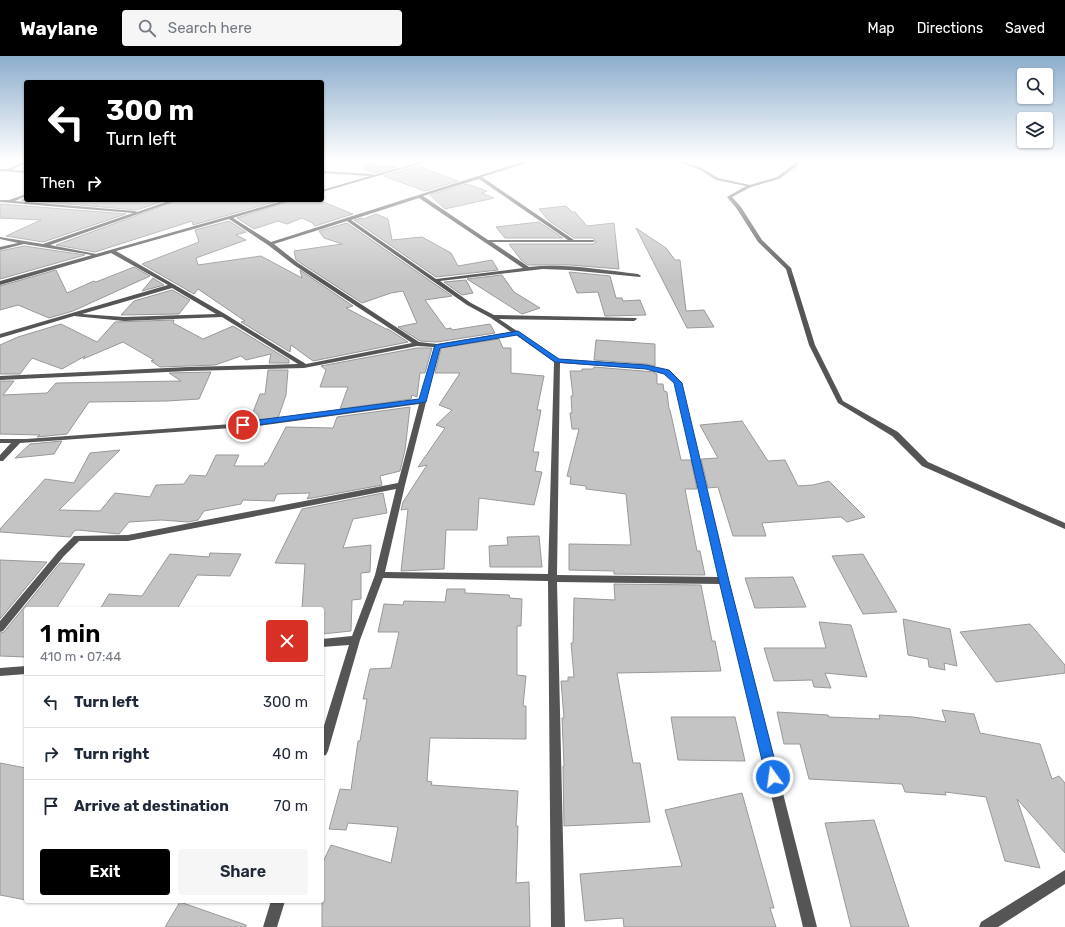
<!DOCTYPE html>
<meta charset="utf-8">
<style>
:root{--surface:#fff;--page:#f6f6f7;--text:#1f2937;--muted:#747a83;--line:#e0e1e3;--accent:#000}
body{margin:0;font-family:Rubik,sans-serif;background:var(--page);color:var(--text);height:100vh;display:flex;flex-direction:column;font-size:15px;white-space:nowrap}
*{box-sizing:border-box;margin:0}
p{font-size:13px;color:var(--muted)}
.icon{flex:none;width:22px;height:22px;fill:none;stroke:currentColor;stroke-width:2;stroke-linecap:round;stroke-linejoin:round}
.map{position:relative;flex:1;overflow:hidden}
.drawer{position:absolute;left:24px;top:551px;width:300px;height:296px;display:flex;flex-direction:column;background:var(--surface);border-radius:4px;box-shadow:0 1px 3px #0004}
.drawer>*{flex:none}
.guide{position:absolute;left:24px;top:24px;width:300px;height:122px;border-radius:4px;box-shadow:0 1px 3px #0004;background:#000;color:#fff;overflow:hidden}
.tools{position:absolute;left:1017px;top:12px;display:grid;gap:8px}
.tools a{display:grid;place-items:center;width:36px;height:36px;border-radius:4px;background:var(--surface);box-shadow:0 1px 3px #0004;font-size:20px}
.pin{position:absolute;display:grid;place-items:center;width:34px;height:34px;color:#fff;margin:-17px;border:2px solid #fff;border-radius:50%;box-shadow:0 1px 4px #0007}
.me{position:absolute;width:44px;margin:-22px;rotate:346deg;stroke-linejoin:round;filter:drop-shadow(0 0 3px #0008)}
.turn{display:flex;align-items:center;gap:14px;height:84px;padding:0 16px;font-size:18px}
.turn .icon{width:52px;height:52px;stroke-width:2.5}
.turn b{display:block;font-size:28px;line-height:34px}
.then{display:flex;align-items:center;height:38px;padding:0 16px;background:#0003;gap:8px;font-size:15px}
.round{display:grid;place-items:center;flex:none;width:42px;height:42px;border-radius:4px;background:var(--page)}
.head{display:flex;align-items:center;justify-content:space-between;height:68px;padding:0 16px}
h1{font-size:24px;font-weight:600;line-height:30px;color:var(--accent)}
.action{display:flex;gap:8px;margin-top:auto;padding:8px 16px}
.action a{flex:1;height:46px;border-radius:4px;background:var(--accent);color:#fff;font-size:16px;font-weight:600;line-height:46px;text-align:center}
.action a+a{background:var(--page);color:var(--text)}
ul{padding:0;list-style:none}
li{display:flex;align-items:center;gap:12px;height:52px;padding:0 16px;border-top:1px solid var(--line)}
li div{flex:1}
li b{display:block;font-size:15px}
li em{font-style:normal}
header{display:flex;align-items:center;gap:24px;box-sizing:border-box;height:56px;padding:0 20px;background:var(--accent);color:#fff}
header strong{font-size:19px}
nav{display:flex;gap:22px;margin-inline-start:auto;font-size:14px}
.search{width:280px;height:36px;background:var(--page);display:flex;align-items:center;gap:10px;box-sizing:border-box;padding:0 14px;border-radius:4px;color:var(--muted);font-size:15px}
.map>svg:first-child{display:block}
.building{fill:#c4c4c4;stroke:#999}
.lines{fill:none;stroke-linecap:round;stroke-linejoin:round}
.minor{fill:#555;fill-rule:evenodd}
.route{fill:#1a73e8;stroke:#114b97}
</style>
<header>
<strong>Waylane</strong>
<div class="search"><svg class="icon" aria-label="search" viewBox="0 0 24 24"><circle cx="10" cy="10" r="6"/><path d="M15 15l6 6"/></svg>Search here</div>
<nav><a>Map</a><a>Directions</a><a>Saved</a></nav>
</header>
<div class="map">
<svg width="1065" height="871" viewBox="0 0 1065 871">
<rect width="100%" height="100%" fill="#fff"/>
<path class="building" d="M365,108L397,111L375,117L364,113Z
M419,110L458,125L425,135L383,120Z
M467,128L487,135L482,137L494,142L445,153L430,139Z
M21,144H167L137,154Z
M179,144H281L193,169L192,165L95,196L56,189Z
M294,144H318L353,158L315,170L311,166L302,162L287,168L278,165L254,173L237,162Z
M0,148L126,158L43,186L6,180L41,164L0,162Z
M566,150L572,156H575L587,170L614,167L619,213L570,209H528L521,204L509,188H593L596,186L593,182H574L548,164L539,153Z
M376,158L388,163L392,184L422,181L451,197L458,210L492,204L498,214L436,221L354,164L362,162L364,163Z
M229,165L246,176L236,179L246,184L196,202L198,209L261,200L302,222L300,214L353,250L346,252L386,273H388L408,286L313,305L291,289L290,296L241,266L245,265L198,233L194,238L142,208L199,186L195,174Z
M539,166L563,182H505L496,171Z
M347,167L452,240L425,244L446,273L451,272L452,274L490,268L495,277L437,286L420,285L398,271L417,267L403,235L391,237L362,247L296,204L294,195L342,188L324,182L319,175Z
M636,172L666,192L675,204H680L686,255L704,254L714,271L687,272Z
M24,190L85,199L0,223V195Z
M134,211L150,220L73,255L49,262L18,249L0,254V230L56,214L67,237L94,225L96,226Z
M569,216L610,220L616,242H622L623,245L640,244L646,259L605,260L598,236L577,237Z
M502,219L514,236L540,252L522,258L467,223Z
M153,222L164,229L142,235Z
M466,224L473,237L462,239L444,226Z
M172,234L190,244L179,258L121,259L134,245Z
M174,264L173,267L203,283L233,270L289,304V307H269L271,298L246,304L241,300L215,309L160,311L151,305L154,304L123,286L83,303L85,300L62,313L32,302L20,318H0V289L18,281L61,268L97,286L115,266Z
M499,283L503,292H511V317L544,320L537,354H541L533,396H539L535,415L542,416L534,449L479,442L477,474H446L444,513L401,515L408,453L401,454L403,446L427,409L418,411L445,372L436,369L452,354L439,349L460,317H435L441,292Z
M596,284L655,288V310L646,308L594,304Z
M417,292H432L425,317H420L417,341L412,339L411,343L340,353L348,331H320L326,314L321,310Z
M594,311L655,316V318H657V328H663L664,335L667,336L669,353L670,354L681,404H691L697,433H685L697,495H700L705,519L614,518V515L569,514V488L631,489L626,438L586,433V430L570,428L571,421L567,420L579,373H572L570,357H572L571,340H573L570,315H582V313H593Z
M268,314H288L286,339L278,362L250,364L260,338H265Z
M211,316L199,343L167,345L89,346L67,378L37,381L40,379L0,378V325H14L3,339L47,337L56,327L181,325L169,317Z
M410,351L405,394L400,415L380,420L382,429L307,443L310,437L277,438L274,445L243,444L241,448L204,455L198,464L188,466L161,464L129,466L119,478L78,474L74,475L70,481L0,476V473L45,423L74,427L90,397L120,394L59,454L100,455L115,437L150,441L156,429L184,428L190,419L206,420L216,399H239L234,410H264L265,407H267L286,371L333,372L337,361Z
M742,365L768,405L785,404L798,430L813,429L829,425L865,461L847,466L841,461L762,467L766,480H733L718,431L708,432L701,403L718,402L700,369Z
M62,385L54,398L15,402L30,388Z
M383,437L387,457L353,463L343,492L371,489L370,516L361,517V543L352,544L351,575L322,578V553H302L305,508L275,507L302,453Z
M539,480L542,511H490L489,490L508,489L507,481Z
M210,497L241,498L230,520L197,519L177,553H100L109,538L142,540L170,498L209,501Z
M863,498L897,556L863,558L832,500Z
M0,504L47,506L0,563Z
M60,507L85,508L56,553H26V601L0,600V577L4,576Z
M793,521L806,551L755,552L745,522Z
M614,528L701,529L712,585H715L721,615L617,617L633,707H640L650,766L564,770L563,710H564L562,662H564L561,625H568V621H574L571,587H573L574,542L615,544Z
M447,533H465V537L509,539L510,542L522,543L521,570H517V619L526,620L523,650H526V683L430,682L427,725L432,726L431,729L518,735L516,770H518L516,827L529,826L530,871H322V808L331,789L391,807L398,771L348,767L346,774L329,773L340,733L351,734L358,685H360L367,643H363L370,613L391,612L399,576H378L384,548L403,549L404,545L445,546Z
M903,563L950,573L957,610L944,607L945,614L929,611L928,603L908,599Z
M819,566L851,569L867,621L825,617L831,632L814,631L812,624L774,625L764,592H826Z
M1030,568L1065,609V617L996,626L960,576Z
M942,654L974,658L980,677L1040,688L1052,723L1059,720L1065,727V797L1017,743L1040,812L1005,805L986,741L945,736L946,739L905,736L902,728L809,723L800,688H784L777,656L828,659L829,661L880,663L879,659L913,661L946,666Z
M671,661H735L745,705L678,704Z
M0,707L26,712V844L0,839Z
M742,737L774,852H770L776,871H624L623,862L585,865L580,818L682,810L665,754Z
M874,764L909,871H851L825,767Z
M180,846L246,869V871H165Z"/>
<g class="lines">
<path class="minor" d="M26,105V107L12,114L26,115V117L0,115V113H7Z
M425,105H429L322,136V134L370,120L322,117V115L371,118L373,119Z
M523,105H527L524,108L482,121L574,184H593L595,185L593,186H492L529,211C565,207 602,214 638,218L641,220L640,221L569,214L543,213L440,225L471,247L494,259L636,262L637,263L634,265L499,263L559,303L646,309L669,315L681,327L729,525L817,871H803L720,528L557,526L565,871H551L548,525L383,522L360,584L328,695L326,699L322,700V676L349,589L322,591V583L352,580L375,519L396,433L128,485H79L64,500L3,575L0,576V565L58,496L74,480L128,479L398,427L419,348L258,370L20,387L3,405H0V399L11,387H0V383H26L258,366L420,343L434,291L417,290L304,312L188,315L0,324V320L188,311L298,308L222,261L124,265L74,260L0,282V278L168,229L111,197L0,229V225L92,199L24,188L0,194V191L18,187L0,183V181L43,188L133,157L0,146V144H9L26,138V140L15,145L135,155L137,156L172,144H178L50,189L96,198L286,144H293L233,162L271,186L522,106ZM479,123L568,184H488L423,140ZM419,142L523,212L436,223L351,164ZM229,163L268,189L294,209L412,287L306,308L225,258L116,195ZM347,165L467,249L491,262L511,276L437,288L419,286L298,207L274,188ZM172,232L216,258L124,261L82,258ZM516,279L554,306L548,518L385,516L405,429L440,291ZM560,307L646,313L665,317L675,328L719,521L557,519Z
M677,105H681L702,112L718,122L750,129L777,121L794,108L796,105H800L797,110L779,123L751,131L732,141L741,151L762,184L791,212L815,289L843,345L898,376L928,406L1065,467V473L922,410L892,380L838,347L809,289L786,213L758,186L737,153L727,141L746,130L716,124L700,114Z
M26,610V618L0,620V612Z
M1065,814V828L998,871H979L981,866Z
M271,845H285L277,871H263Z"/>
</g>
<linearGradient id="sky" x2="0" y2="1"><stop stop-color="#8cadcc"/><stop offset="0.46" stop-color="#fff"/><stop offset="1" stop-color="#fff" stop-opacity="0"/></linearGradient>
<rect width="1065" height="226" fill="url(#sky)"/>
<path class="route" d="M518,275L559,303L646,309L669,314L682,327L729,525L779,721L777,725L773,727L768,725L766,721L719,525L674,327L664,318L646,313L555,306L517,279L440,292L426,346L243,371L239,369L243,366L419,343L435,289Z"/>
</svg>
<div class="tools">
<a><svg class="icon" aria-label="search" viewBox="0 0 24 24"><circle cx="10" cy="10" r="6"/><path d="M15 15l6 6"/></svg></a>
<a><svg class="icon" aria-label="layers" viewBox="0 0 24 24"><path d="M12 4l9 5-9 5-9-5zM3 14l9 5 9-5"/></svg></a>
</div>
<div class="pin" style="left:243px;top:369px;background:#d93025"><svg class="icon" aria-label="arrive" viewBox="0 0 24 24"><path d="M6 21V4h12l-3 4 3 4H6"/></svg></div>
<svg class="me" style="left:773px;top:721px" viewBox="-20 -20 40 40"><circle r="17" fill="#1a73e8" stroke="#fff" stroke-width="3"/><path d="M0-11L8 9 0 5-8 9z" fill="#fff"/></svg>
<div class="guide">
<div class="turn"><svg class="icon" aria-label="left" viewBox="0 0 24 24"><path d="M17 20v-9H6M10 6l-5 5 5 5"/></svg><div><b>300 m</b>Turn left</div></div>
<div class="then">Then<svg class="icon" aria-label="right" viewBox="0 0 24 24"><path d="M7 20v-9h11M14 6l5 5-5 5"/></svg></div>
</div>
<section class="drawer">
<div class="head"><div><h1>1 min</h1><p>410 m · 07:44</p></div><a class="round" style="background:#d93025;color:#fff"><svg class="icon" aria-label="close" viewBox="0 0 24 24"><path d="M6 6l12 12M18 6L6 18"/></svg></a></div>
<ul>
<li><svg class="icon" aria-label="left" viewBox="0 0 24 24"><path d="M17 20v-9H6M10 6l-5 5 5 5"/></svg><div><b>Turn left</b></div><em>300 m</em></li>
<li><svg class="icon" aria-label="right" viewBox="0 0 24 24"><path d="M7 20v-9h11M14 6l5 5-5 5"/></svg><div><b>Turn right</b></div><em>40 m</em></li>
<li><svg class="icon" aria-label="arrive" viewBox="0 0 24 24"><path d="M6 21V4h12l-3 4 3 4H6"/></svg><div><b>Arrive at destination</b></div><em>70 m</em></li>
</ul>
<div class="action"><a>Exit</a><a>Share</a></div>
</section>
</div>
